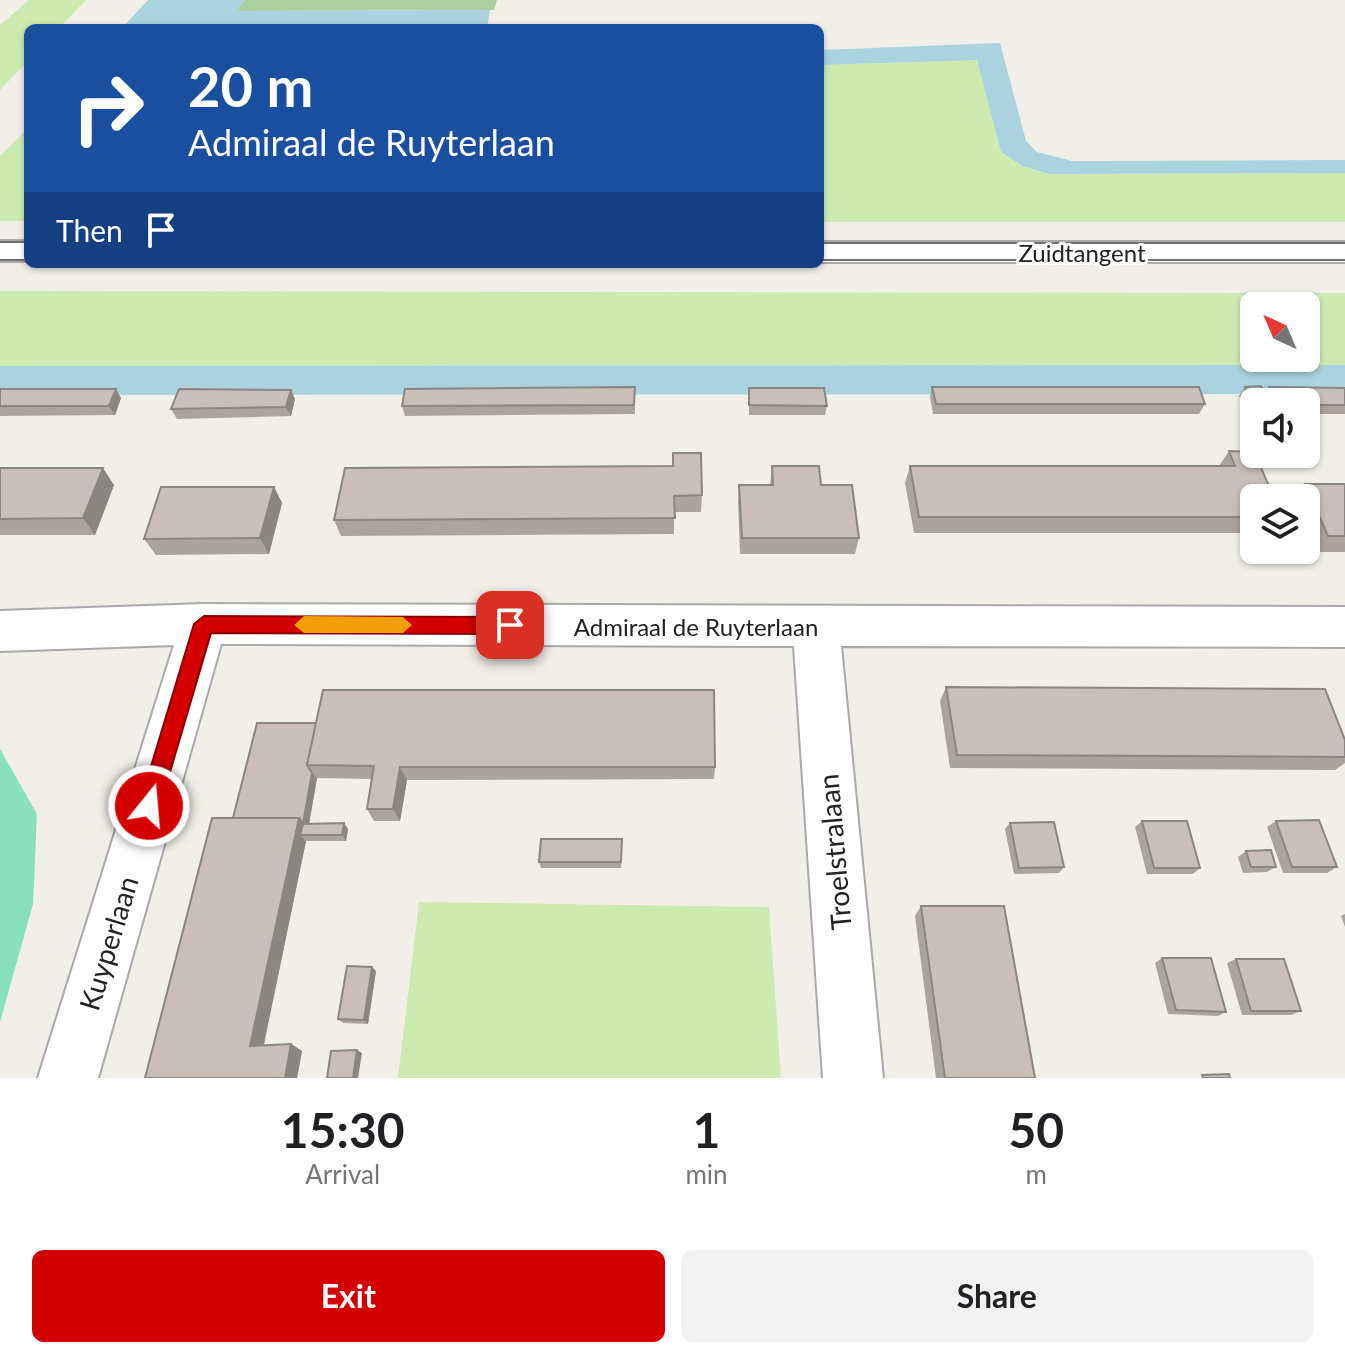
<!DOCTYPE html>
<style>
:root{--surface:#fff;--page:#f2f2f2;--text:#202124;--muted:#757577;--accent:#d40000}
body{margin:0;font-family:Lato,sans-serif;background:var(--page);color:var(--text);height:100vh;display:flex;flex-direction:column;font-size:30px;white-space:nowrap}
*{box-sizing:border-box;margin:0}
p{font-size:26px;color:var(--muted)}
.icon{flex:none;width:44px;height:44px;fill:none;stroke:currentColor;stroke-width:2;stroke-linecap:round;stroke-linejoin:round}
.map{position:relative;height:1078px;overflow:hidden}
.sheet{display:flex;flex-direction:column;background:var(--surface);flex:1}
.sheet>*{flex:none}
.hud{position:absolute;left:24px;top:24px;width:800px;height:244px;border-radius:12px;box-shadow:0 2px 6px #0004;background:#1a4fa0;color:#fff;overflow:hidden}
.needle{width:52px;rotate:316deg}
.tools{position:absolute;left:1240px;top:292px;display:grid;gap:16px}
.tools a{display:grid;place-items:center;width:80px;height:80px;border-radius:12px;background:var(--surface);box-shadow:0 2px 6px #0004;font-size:40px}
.pin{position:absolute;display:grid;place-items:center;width:68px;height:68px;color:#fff;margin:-34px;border-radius:16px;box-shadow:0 4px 12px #0006}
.me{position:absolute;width:88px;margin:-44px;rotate:17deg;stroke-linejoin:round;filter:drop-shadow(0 0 6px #0008)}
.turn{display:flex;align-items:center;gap:28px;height:168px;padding:0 32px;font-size:36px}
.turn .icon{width:104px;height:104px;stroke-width:2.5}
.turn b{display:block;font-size:56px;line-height:68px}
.then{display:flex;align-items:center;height:76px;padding:0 32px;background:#0003;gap:16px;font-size:30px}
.eta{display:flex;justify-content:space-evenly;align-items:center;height:136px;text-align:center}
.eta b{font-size:48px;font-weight:700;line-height:56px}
.primary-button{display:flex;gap:16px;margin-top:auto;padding:16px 32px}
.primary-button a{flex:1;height:92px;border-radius:12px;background:var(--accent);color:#fff;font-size:32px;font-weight:700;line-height:92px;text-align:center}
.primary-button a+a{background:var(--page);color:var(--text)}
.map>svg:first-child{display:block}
.grass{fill:#cdebb0;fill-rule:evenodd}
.forest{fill:#add19e}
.pitch{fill:#88e0be}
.water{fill:#aad3df}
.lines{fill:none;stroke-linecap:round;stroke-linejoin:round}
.service-casing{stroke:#a9a9a9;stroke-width:4}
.minor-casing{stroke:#a9a9a9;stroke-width:4}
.service{fill:#fff;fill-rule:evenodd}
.minor{fill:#fff;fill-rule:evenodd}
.tram{stroke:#707070;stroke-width:2}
.wall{fill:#aba49e}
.shaded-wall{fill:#8b8681}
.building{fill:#c7bfb8;stroke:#8b8681;stroke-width:2}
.route{fill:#d40000;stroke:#8a0000;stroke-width:2}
.slow{fill:#f59e0b}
.labels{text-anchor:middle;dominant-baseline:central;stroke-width:6;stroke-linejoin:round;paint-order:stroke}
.street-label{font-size:24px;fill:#222;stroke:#fff}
.near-street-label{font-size:28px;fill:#222;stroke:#fff}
</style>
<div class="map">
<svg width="1345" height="1078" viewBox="0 0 1345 1078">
<rect width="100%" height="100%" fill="#f2efe9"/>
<path class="grass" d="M29,0H86L59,28H28V61L0,90V25Z
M978,59L1001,152L1022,166L1049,174L1345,173V222H820V65Z
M28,128V221H0V156Z
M0,291L1345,293V365L0,366ZM1254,306H1306V358H1254Z
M419,902L769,907L781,1078H398Z"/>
<path class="forest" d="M245,0H497L494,10H490L236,11Z"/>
<path class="pitch" d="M0,749L37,814L33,904L0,1022Z"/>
<path class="water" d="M148,0H245L237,11L490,10L487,28H122Z
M1000,43L1026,141L1037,152L1072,161L1345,160V173L1049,174L1022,166L1001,152L977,60L820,65V50Z
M1345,365V394L0,395V366Z"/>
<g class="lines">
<g class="service-casing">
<path id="service" d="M0,241H28V261H0Z
M820,242H1345V262H820Z"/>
</g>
<g class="minor-casing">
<path id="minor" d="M204,604L1345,607V647L841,646L883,1078H823L794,646L221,644L98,1078H38L174,645L0,651V611Z"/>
</g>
<use href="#service" class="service"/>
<use href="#minor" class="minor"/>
<path class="tram" d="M0,242H28
M820,243H1345
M0,260H28
M820,260H1345"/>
</g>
<path class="wall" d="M635,387V414L405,416L402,406Z
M932,387L1205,404L1199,414H933L930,397Z
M1245,387L1265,393L1269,387L1345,388V414H1306V402H1254V419H1248L1239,396Z
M749,388L827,406L825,415H749Z
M0,389L121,398L115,415L0,416Z
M295,399L291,416L177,419L171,409Z
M1229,451L1273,495L1271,498H1254V520L1244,533H914L905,483L910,466H1219Z
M772,466L859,538L855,554H740L738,501L739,485H770Z
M0,468L114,485L95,535H0Z
M345,468L702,495L701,512H674V534L341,536L334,520Z
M1305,484H1345V552H1314L1306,533V498H1294Z
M274,487L282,503L269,554L156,555L144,539Z
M946,687L1345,740V763L1335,770L950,768L940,701Z
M257,723L715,767L714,779L407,780L400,821H374L367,809L372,779L317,778L309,824L348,829L346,841H306L264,1045L291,1044L302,1051L297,1078H145L233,818Z
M1142,821L1200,868L1193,874H1147L1135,827Z
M1276,821L1337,867L1327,873H1283L1267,827Z
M1010,823L1064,867L1059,873L1014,874L1005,829Z
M622,845L621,868H541L539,862Z
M1246,851L1276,867L1267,872L1243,873L1238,857Z
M921,906L1035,1078H936L915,916Z
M1345,914V927L1341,916Z
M1162,958L1226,1012L1218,1016L1168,1014L1155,963Z
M1236,959L1301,1011L1291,1015H1242L1227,963Z
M376,971L368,1024L343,1023L338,1019Z"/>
<path class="shaded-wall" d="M116,389L121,398L115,415L109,406Z
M291,390L295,399L291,416L286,407Z
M103,468L114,485L95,535L83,518Z
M274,487L282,503L269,554L260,538Z
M400,767L407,780L400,821L393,809Z
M312,773L317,778L308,830L300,835L306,841L262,1052L250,1046L299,818Z
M344,823L348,829L346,841L342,835Z
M372,967L376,971L368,1024L364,1020Z
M291,1044L302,1051L297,1078H285Z
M357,1050L362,1053L358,1078H353Z"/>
<path class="building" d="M1261,386L1269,402H1254V410L1245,387Z
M635,387L634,405L402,406L405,389Z
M932,387H1199L1205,404H936Z
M1269,387L1345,388V405H1306V402H1275Z
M749,388H824L827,406L749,405Z
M0,389H116L109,406H0Z
M179,389L291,390L286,407L171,409Z
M1229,451L1254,452L1273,495H1247L1254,511V517H919L910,466H1235Z
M673,453H701L702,495L674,496L675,518L334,520L345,468L673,466Z
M772,466H819L821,485H852L859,538H742L739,485H773Z
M0,468H103L83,518L0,519Z
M1305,484H1345V536H1328Z
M161,487H274L260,538L144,539Z
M946,687L1325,689L1345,740V757L957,755Z
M323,690H714L715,767H400L393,809H367L374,766L307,765Z
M257,723H316L307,765L312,773L303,824L299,818H233Z
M212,818H299L250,1046L291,1044L285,1078H145Z
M1319,820L1337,867H1292L1276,821Z
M1142,821H1187L1200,868H1154Z
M1054,822L1064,867L1019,868L1010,823Z
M344,823L342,835H300L303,824Z
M541,839H622L621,862H539Z
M1271,850L1276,867H1251L1246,851Z
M921,906H1004L1035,1078H945Z
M1162,958H1211L1226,1012L1176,1010Z
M1236,959H1284L1301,1011H1251Z
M347,966L372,967L364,1020L338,1019Z
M357,1050L353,1078H327L331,1051Z
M1229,1074L1230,1078H1203L1202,1075Z"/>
<path class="route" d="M204,616L510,617L519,625L510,634L211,633L160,806L157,813L149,816L142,813L139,806L194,624Z"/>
<path class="slow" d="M304,616L403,617L412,625L403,633H304L294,625Z"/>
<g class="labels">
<g class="street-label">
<text x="1082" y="252">Zuidtangent</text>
<text x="696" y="626">Admiraal de Ruyterlaan</text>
</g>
<g class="near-street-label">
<text transform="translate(834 852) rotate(-95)">Troelstralaan</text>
<text transform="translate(108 943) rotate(-73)">Kuyperlaan</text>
</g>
</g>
</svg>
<div class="tools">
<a><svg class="needle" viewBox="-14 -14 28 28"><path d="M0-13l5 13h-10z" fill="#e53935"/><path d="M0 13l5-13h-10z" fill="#757577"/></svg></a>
<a><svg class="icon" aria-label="sound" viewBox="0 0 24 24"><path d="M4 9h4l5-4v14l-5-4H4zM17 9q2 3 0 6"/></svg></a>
<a><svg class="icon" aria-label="layers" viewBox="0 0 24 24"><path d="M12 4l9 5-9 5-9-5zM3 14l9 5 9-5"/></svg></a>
</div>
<div class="pin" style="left:510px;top:625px;background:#d93025"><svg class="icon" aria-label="arrive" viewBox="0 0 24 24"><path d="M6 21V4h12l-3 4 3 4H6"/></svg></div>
<svg class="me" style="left:149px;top:806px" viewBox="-20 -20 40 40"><circle r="17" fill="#d40000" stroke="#fff" stroke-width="3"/><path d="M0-11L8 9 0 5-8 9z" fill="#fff"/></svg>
<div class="hud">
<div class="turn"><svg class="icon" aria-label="right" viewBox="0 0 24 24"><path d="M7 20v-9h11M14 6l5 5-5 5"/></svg><div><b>20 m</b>Admiraal de Ruyterlaan</div></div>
<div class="then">Then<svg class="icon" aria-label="arrive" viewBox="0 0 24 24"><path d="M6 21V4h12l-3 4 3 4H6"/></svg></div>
</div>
</div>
<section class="sheet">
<div class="eta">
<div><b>15:30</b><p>Arrival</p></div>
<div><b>1</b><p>min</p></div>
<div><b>50</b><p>m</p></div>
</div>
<div class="primary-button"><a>Exit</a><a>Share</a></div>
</section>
